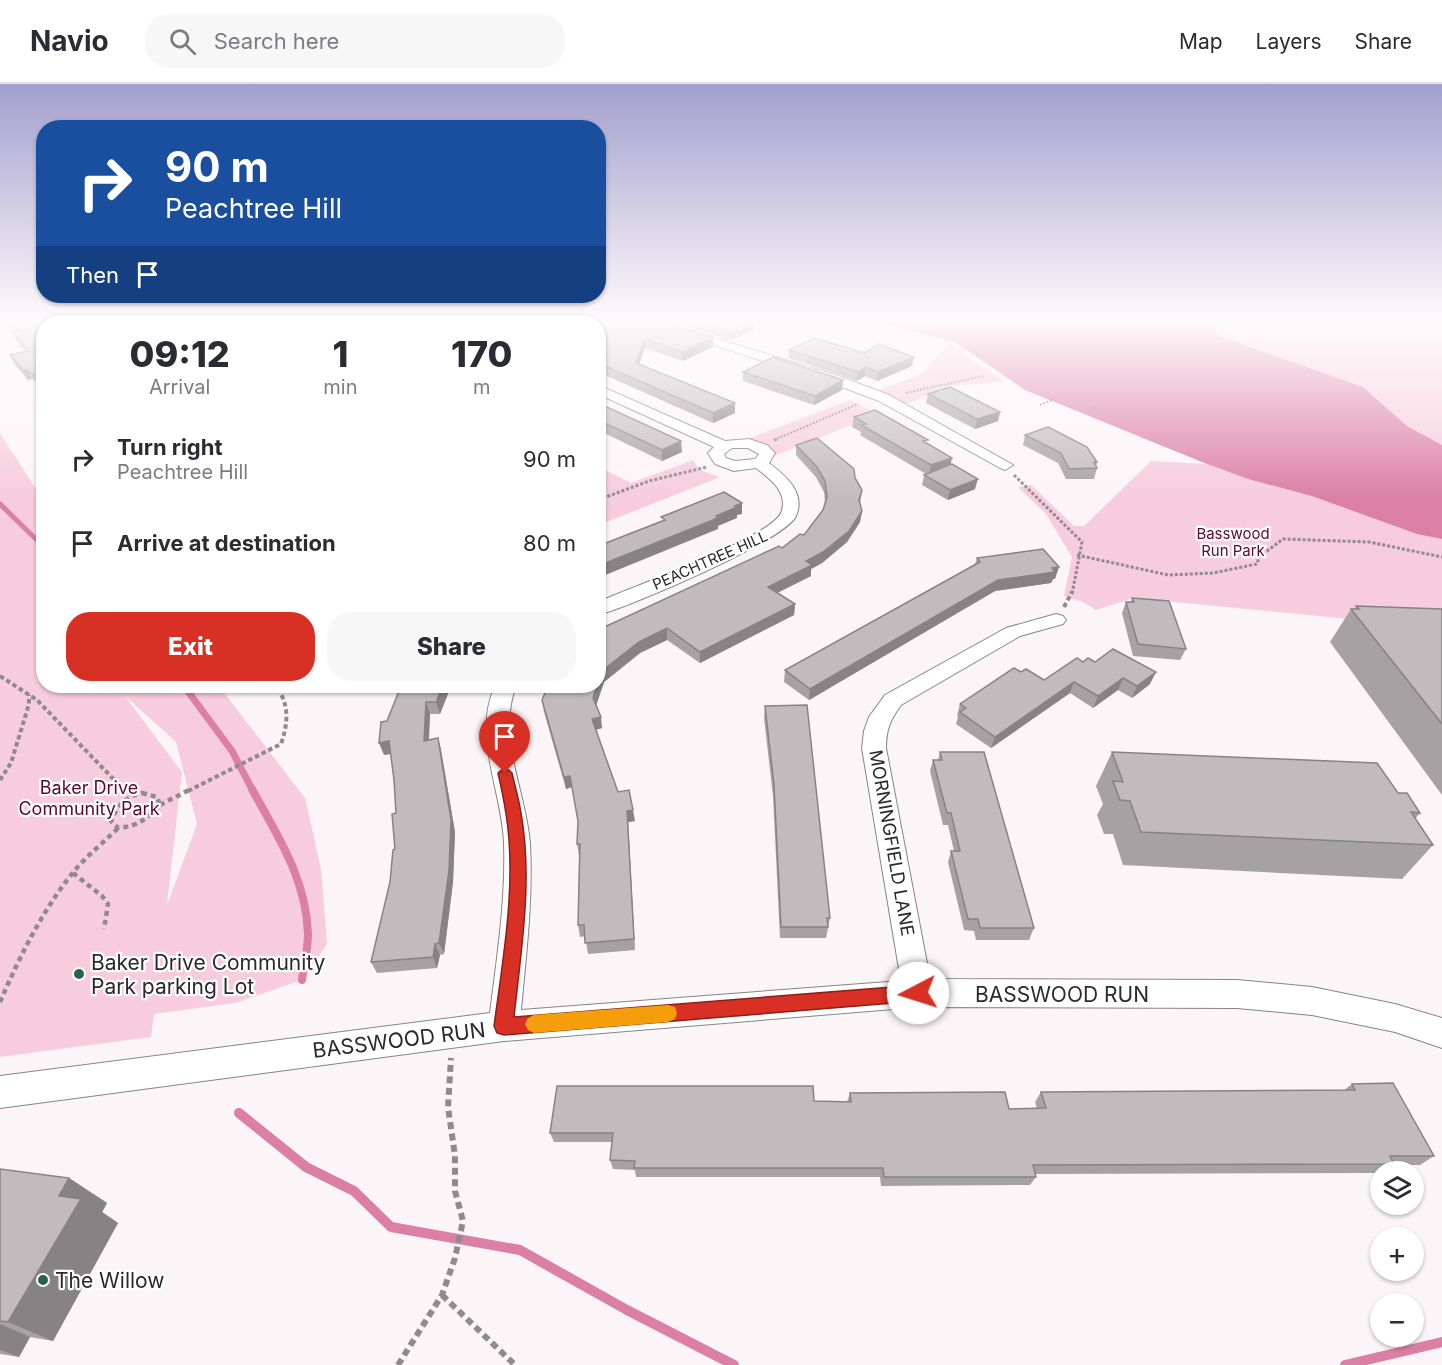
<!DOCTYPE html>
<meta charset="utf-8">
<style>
:root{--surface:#fff;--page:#f7f7f7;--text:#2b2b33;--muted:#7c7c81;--line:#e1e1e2;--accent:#d93025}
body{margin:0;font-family:Inter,sans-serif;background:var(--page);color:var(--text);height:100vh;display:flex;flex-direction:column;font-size:22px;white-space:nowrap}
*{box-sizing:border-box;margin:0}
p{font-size:20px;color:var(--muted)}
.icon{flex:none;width:33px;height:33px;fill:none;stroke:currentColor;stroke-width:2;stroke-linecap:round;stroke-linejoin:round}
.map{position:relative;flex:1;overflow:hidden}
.panel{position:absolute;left:36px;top:231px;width:570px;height:378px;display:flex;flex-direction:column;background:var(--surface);border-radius:24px;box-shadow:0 2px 4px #0004}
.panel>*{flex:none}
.banner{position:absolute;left:36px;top:36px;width:570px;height:183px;border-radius:24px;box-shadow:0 2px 4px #0004;background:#1a4fa0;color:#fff;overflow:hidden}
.controls{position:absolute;left:1370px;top:1077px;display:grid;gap:12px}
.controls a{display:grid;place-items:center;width:54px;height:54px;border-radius:50%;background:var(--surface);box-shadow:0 2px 4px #0004;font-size:30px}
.pin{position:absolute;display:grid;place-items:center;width:51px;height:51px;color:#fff;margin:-62px -26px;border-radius:50% 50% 50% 0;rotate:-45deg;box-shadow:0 0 6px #0007}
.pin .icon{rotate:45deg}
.me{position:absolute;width:66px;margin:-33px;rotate:265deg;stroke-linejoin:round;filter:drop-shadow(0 0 4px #0008)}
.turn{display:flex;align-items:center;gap:21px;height:126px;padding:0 30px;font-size:27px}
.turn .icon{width:78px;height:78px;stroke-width:2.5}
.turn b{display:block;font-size:42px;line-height:51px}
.then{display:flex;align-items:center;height:57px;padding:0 30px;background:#0003;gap:12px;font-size:22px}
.eta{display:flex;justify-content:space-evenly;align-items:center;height:102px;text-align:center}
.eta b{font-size:36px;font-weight:800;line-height:42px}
.primary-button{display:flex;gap:12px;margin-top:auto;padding:12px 30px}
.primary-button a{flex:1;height:69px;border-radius:24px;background:var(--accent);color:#fff;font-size:24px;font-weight:800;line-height:69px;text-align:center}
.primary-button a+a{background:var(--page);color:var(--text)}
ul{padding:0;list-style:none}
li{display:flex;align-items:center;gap:18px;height:84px;padding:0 30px}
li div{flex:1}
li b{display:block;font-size:22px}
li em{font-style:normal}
header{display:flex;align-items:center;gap:36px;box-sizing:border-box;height:84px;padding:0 30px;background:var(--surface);border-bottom:2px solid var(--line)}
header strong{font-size:28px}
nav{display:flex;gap:33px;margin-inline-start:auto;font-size:21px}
.search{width:420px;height:54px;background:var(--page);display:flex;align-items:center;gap:15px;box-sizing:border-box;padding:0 21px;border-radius:24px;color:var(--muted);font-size:22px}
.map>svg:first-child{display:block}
.green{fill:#f7ccdc;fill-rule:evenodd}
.water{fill:#db7fa5}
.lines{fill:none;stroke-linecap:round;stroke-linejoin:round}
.stream-far3{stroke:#db7fa5;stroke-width:5}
.stream-far2{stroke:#db7fa5;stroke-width:7}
.stream-far1{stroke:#db7fa5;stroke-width:8}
.stream{stroke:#db7fa5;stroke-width:10}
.street-casing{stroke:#888385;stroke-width:2}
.path-far4{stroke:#8f8a8c;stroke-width:2;stroke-dasharray:2 1.5;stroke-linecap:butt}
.path-far3{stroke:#8f8a8c;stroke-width:3;stroke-dasharray:3 2;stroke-linecap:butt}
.path-far2{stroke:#8f8a8c;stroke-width:4;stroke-dasharray:4.5 3;stroke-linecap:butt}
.path-far1{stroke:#8f8a8c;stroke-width:4.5;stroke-dasharray:5 4;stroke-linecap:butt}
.path{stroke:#8f8a8c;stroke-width:6;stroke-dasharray:7 4.5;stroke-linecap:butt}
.street{fill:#fff;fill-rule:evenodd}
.wall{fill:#a6a1a3}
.shaded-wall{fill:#878384}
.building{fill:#c1bbbd;stroke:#878384;stroke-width:1.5}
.route{fill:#d93025;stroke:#8d1f18;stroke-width:1.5}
.slow{fill:#f59e0b}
.poi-dot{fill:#2a634b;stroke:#fff;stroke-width:2}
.labels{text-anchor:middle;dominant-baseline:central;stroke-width:4.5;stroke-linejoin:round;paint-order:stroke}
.far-park-label{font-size:15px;fill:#5b0735;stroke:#fff}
.far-street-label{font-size:15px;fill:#2b292a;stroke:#fff}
.park-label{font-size:18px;fill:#5b0735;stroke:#fff}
.street-label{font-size:18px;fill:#2b292a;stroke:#fff}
.near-poi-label{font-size:21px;fill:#2b292a;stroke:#fff;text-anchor:start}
.near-street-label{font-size:21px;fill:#2b292a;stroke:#fff}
</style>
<header>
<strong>Navio</strong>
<div class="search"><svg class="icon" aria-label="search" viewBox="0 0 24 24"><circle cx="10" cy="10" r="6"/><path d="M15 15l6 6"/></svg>Search here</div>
<nav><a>Map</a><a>Layers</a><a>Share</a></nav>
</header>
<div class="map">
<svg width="1442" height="1281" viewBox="0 0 1442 1281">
<rect width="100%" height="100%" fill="#fcf5f7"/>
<path class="green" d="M1202,236H1442V361L1407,342L1363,303L1221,253Z
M950,259L974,278L1004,297L950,302L901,322L873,308L922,290Z
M850,316L878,330L774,372L770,366L745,356Z
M0,349L43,416L44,602H219L305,714L321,785L327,860L302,896L235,919L154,930L151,953L0,973ZM124,611L176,658L197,740L167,821L182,688Z
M693,376L700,386L720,393L599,441V383L631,399Z
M1151,377L1207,380L1248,395L1311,411L1415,449L1442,455V544L1134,514L1096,526L1083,518L1064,512L1072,473L1046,430L1018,403L1031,401L1074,442H1084Z"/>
<path class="water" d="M867,236H1202L1222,253L1363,303L1407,342L1442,361V455L1417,450L1312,412L1248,395L1207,380L1025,306L955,258Z"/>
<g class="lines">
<path class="stream-far3" d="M0,420L44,463"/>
<path class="stream-far2" d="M184,602L232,667L253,707"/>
<path class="stream-far1" d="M252,705C278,753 306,794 308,850C308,865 304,881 302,896"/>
<path class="stream" d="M239,1029L306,1083L354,1107L391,1143L520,1166L627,1226L734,1281
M1345,1281L1442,1258"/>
<g class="street-casing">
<path id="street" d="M66,236H79L81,238H68Z
M264,236H276L278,238H266Z
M640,236H657L841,293L889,311L1013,381L1005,386L1000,384L879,317L831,299L642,238Z
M598,301L725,357L749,355L767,361L775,369L769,379C786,392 806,409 796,432C786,456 629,523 598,531V518C629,504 770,454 781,429C789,408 770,395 756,384L734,387L715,380L708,369L714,363L598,310ZM732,364H748L759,370L755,375L735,377L726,374L724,370Z
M1056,530L1063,532L1066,536L1063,540L1020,552L901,621C890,636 886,646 886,664L930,895L1237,896L1312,903L1395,920L1442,934V964L1395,948L1312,931L1237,924L918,923L504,957L0,1024V992L490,929C497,873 506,816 504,759C502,706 472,653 495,602H516C496,655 526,706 530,760C533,816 526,871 521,926L901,897L862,664L864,647L869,633L885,611L1006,544Z"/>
</g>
<path class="path-far4" d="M1436,236L1442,237
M416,238L421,236
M915,249L926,242
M945,257L960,255
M906,309L983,292
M1040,321L1056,314
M1089,329L1096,323
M774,356L858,320"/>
<path class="path-far3" d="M774,356L777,355
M1014,391L1082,458L1072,510
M598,416L649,397L707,383
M1077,471L1168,491L1213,489L1257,480L1259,473L1283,455L1369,458L1442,473"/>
<path class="path-far2" d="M1064,523L1072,508
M0,592L37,616L125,707
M0,696L11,679L29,620V611
M188,707L281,660C288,639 290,621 276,602"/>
<path class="path-far1" d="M124,705L130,712
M142,709L157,713L160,721C147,735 138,742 118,744L111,737C117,722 126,712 142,709Z
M160,721L191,705
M73,789L102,812L108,820L104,845
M0,918C20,872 43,825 75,786C88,771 104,758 118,744"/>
<path class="path" d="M442,1211L515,1281
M398,1281L442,1211L455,1174L463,1137L455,1107V1072L448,1023L451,974"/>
<use href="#street" class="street"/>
</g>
<path class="wall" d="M6,236H42L44,238V304L32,295L28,296L15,281L10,271L26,268L17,257L12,248L16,247Z
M108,236H150L153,238H111Z
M493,236H654L713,263L683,277L645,264L639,281L735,329L713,339L598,288V238H493Z
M664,236H749L754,246L730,256Z
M789,266L912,282L877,297L865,292L857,297L789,274Z
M743,288L842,306L814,321L743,297Z
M928,310L1000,328L998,337L975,345L926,319Z
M598,319L682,368L662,377L598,346Z
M854,333L927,360L951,381L975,405L948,416L922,401L924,391L926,390L860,351L861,348L852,343Z
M1025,351L1097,378L1096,382L1097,384L1094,395H1066L1058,379L1023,361Z
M796,361L855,394L862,406L860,420L862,427L860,438L847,458L822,479L811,485V492L777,509L795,520L794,531L700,579L667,556L640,569L604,598L596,621L602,644L596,646L618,708L635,737L628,738L635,866L588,870L585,852L580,853L578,841L579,772L577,760L578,737L572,703L566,705L544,628L542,616L598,602V546L782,464L804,451L823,426L825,418L824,408L816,393L796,371Z
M977,474L1055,495H1053L1051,499L995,507L809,616L784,598L785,586L975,480Z
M1132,514L1186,565L1180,576L1133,572L1122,529L1126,518H1131Z
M1356,522L1442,525V711L1330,558L1351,525H1355Z
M1083,578H1095L1150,600L1132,614L1118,606L1093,624L1070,609L991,664L956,640L958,633L957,632L960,620L1021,588L1044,596Z
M401,602H451L440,630H430L429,656L438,654L441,666L455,748L453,798L444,870L440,871L437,884L377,889L371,878L390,798L395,765L396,729L394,696L391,670L384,671L387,637Z
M765,622L830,834L826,854H780L773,712L764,634Z
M940,668L1034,844L1029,856H976L974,847L964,846L948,778L951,767H954L948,741H943L930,687L933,676H938Z
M1112,668L1420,729L1415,735L1433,761L1402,795L1123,781L1113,750H1104L1097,731L1103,720L1096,702Z
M1352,1000L1434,1072L1420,1081H1393L1383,1088H1380V1089L1035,1090L1036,1093L1030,1101L881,1102L880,1093H636L635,1086L613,1085L610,1076L612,1058H554L550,1049L814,1017L847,1018L850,1009L1009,1025L1037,1024L1035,1018L1041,1008L1343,1007Z
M0,1085L69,1094L107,1119L102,1128L118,1139L53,1257L30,1253L19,1273L0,1270Z"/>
<path class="shaded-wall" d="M754,237V246L730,256V247Z
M713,254V263L683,277L682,268Z
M645,255V264L636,288V279Z
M914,273L912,282L877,297L878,288Z
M866,283L865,292L857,297L858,288Z
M23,286H27L32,295L28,296Z
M843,296L842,306L814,321L815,312Z
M735,319V329L713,339V329Z
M1000,328L998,337L975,345L977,335Z
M681,357L682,368L662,377V366Z
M952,374L950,384L929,392L931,381Z
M978,395L975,405L948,416L950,406Z
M742,419V430L737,431V434L718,442V445L598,494V482L716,432Z
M862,427L860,438L847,458L822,479L811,485V492L767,514L768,503Z
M1059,483L1055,495H1053L1051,499L995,507L809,616L810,605L998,496Z
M795,520L794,531L700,579V568Z
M667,544V556L640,569L604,598L595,625L593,614L597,602H598V598L602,587L639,558Z
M1156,588L1150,600L1132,614L1137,602Z
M1123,594L1118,606L1093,624L1098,612Z
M1074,598L1070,609L991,664L995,653Z
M443,602H451L440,630L436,618Z
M426,618L430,630L428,669L424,657Z
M601,633L602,644L594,646L592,635Z
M438,654L441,666L455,748L453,798L444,870L439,859Z
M389,657L394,669L384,671L379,659Z
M570,692L572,703L566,705L564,693Z
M633,726L635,737L628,738L635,866L634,855L627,727Z
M435,860L440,871L437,884L433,873Z
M69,1094L107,1119L102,1128L118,1139L53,1257L8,1238L59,1112Z
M0,1240L30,1253L19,1273L0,1266Z"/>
<path class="building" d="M9,236H42L44,238V298L27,286H23L10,271L28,267L12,248L18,247Z
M114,236H150L153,238H117Z
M213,236H237L239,238H215Z
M297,236H318L319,238H299Z
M497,236H654L713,254L682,268L645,255L636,279L735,319L713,329L598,279V238H504Z
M691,236H749L754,237L730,247Z
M814,254L865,269L879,260L914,273L878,288L866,283L858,288L789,266Z
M773,273L843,296L815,312L743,288Z
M950,303L1000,328L977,335L928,310Z
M598,319L681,357L662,366L598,336Z
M875,326L928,356L923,357L952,374L931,381L861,341L866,340L854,333Z
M1048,343L1087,363L1097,378H1094L1097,384L1069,385L1061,369L1025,351Z
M817,354L854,385L855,394L862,406L859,416L862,427L849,447L823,468L806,477L812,481L768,503L795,520L700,568L667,544L639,558L602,587L598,598V546L779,462L782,464L800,450L804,451L823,426L827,413L825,397L817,383L796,361Z
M952,380L978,395L950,406L924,391Z
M724,408L742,419L735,422L737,423L716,432L718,434L598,482V462L665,436L661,433Z
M1043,465L1059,483L1052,484L1055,488L998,496L810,605L785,586L980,478L977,474Z
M1132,514L1169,517L1186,565L1138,560L1126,518H1134Z
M1356,522L1442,525V640L1351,525H1359Z
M1113,565L1156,588L1137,602L1123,594L1098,612L1074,598L995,653L960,628L966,624L960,620L1014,584L1021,588L1026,585L1044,596L1077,574L1083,578L1088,574L1095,578Z
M401,602H443L436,618H426L424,657L438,654L451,736L449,786L439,859L435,860L433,873L371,878L390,798L393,766L395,765L392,730L396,729L394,696L389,657L379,659L381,638L387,637Z
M548,602H597L593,614L601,633L592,635L618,708L629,706L633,726L627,727L634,855L585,859L584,841H578L580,760H577L578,737L570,692L564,693L542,616Z
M807,621L830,834H827L828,843H781L774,701L765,622Z
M940,668H984L1034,844H980L978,835H968L951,767H960L951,729H947L933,676H942Z
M1112,668L1377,679L1398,709H1407L1420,729L1411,728L1433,761L1141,748L1130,717L1120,716L1113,697L1123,698Z
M1393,999L1434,1072H1390L1394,1080L1033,1081L1036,1093H884L883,1084H634L635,1077L610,1076L613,1049H550L557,1002H813L814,1017L851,1018L850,1009L1005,1008L1009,1025L1046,1024L1041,1008L1355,1006L1352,1000Z
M0,1085L69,1094L59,1112L81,1115L8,1238L0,1237Z"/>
<linearGradient id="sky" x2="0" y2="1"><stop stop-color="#a39fcd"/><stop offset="0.57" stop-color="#fefafb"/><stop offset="1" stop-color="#fefafb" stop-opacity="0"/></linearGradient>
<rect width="1442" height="415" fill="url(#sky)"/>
<path class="route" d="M505,683L512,689C515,702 519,716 521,729C533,796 521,867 514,933L918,901L925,903L927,909L925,915L918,917L504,951L497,949L494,942C503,875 517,798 506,730C504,716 501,702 498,689Z"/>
<path class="slow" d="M668,921L675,923L677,929L675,935L668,938L534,949L528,946L525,940L528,934L534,931Z"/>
<g class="poi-dot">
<circle cx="79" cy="890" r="6"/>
<circle cx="43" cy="1196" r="6"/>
</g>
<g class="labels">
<g class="far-park-label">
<text x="1233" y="449">Basswood<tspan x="1233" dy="17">Run Park</tspan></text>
</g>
<g class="far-street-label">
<text transform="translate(710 476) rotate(-24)">PEACHTREE HILL</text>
</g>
<g class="park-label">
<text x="89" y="703">Baker Drive<tspan x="89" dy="21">Community Park</tspan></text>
</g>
<g class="street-label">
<text transform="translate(892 759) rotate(80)">MORNINGFIELD LANE</text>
</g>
<g class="near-poi-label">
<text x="91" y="878">Baker Drive Community<tspan x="91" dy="24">Park parking Lot</tspan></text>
<text x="55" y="1196">The Willow</text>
</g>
<g class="near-street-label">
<text x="1062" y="910">BASSWOOD RUN</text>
<text transform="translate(399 956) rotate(-7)">BASSWOOD RUN</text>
</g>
</g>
</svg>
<div class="controls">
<a><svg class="icon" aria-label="layers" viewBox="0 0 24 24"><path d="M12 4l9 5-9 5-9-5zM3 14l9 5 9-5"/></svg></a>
<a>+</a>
<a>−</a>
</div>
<div class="pin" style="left:505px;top:689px;background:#d93025"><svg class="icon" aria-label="arrive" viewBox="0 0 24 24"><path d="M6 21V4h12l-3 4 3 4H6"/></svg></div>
<svg class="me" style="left:918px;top:909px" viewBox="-20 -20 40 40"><circle r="19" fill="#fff"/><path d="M0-13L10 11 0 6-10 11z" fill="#d93025"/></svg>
<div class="banner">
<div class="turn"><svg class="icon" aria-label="right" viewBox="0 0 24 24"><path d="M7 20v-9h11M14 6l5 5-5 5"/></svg><div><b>90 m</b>Peachtree Hill</div></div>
<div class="then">Then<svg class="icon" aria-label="arrive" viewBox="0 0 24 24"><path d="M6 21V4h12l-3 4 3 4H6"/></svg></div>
</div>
<section class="panel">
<div class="eta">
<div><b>09:12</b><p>Arrival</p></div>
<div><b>1</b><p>min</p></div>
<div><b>170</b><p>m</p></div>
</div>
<ul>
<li><svg class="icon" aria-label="right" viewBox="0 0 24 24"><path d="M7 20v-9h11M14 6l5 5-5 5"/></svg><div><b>Turn right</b><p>Peachtree Hill</p></div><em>90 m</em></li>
<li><svg class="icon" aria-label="arrive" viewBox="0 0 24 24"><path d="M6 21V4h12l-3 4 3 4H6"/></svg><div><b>Arrive at destination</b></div><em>80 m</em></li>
</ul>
<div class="primary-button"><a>Exit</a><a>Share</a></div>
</section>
</div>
